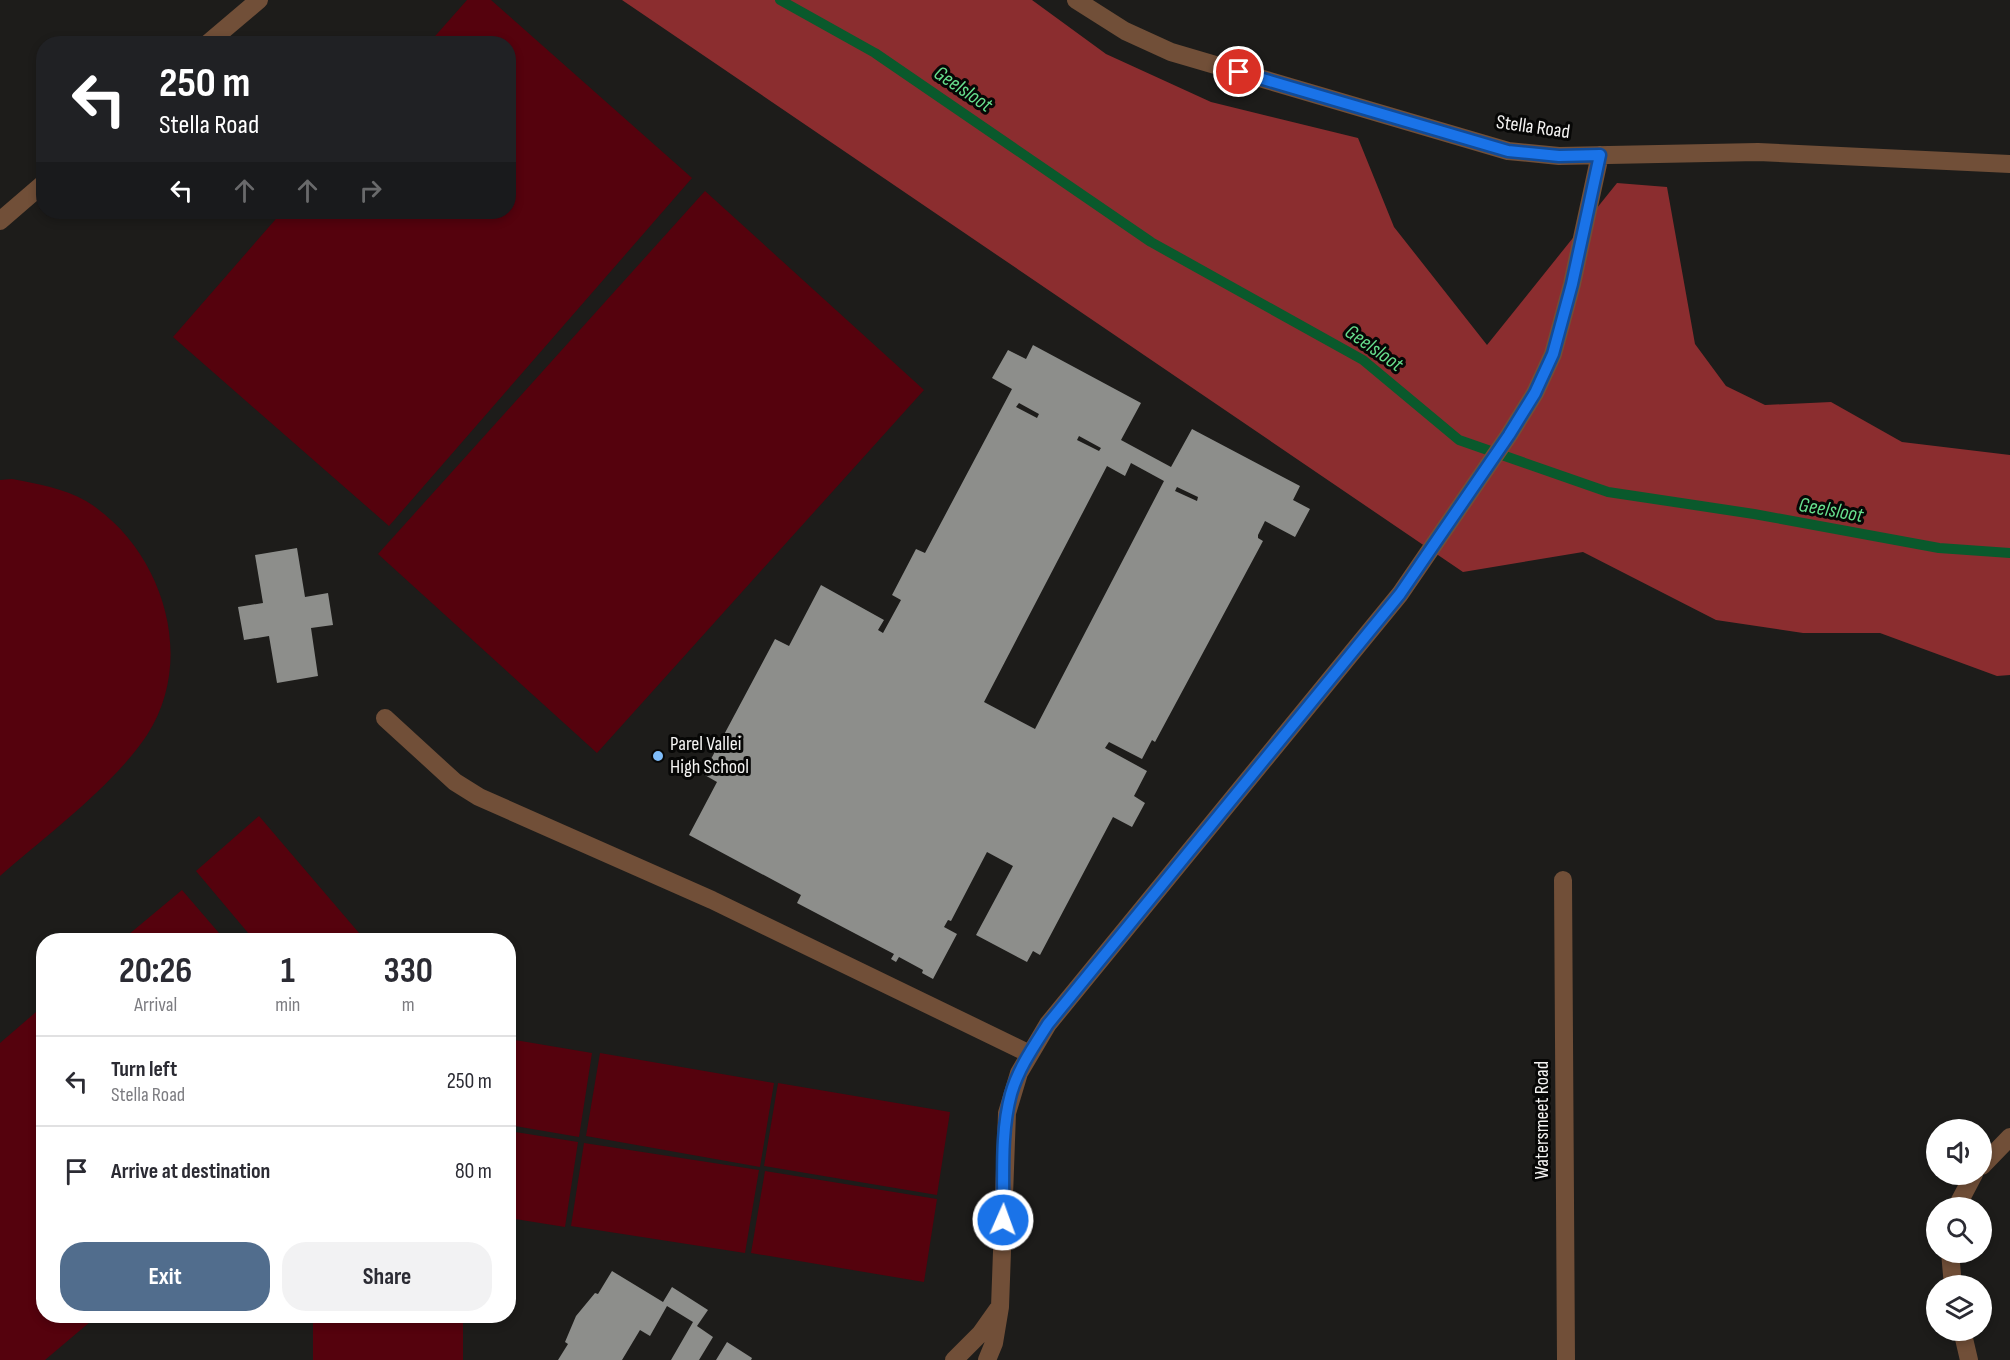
<!DOCTYPE html>
<style>
:root{--surface:#fff;--page:#f2f2f3;--text:#2b2b33;--muted:#7c7c81;--line:#e1e1e2;--accent:#516d8d}
body{margin:0;font-family:"Sofia Sans Condensed",sans-serif;background:var(--page);color:var(--text);height:100vh;display:flex;flex-direction:column;font-size:22px;white-space:nowrap}
*{box-sizing:border-box;margin:0}
p{font-size:20px;color:var(--muted)}
.icon{flex:none;width:33px;height:33px;fill:none;stroke:currentColor;stroke-width:2;stroke-linecap:round;stroke-linejoin:round}
.map{position:relative;flex:1;overflow:hidden}
.panel{position:absolute;left:36px;top:933px;width:480px;height:390px;display:flex;flex-direction:column;background:var(--surface);border-radius:24px;box-shadow:0 3px 9px #0003}
.panel>*{flex:none}
.banner{position:absolute;left:36px;top:36px;width:480px;height:183px;border-radius:24px;box-shadow:0 3px 9px #0003;background:#202124;color:#fff;overflow:hidden}
.buttons{position:absolute;left:1926px;top:1119px;display:grid;gap:12px}
.buttons a{display:grid;place-items:center;width:66px;height:66px;border-radius:50%;background:var(--surface);box-shadow:0 3px 9px #0003;font-size:30px}
.pin{position:absolute;display:grid;place-items:center;width:51px;height:51px;color:#fff;margin:-26px;border:3px solid #fff;border-radius:50%;box-shadow:0 2px 6px #0007}
.me{position:absolute;width:66px;margin:-33px;rotate:2deg;stroke-linejoin:round;filter:drop-shadow(0 0 4px #0008)}
.turn{display:flex;align-items:center;gap:21px;height:126px;padding:0 24px;font-size:27px}
.turn .icon{width:78px;height:78px;stroke-width:2.5}
.turn b{display:block;font-size:42px;line-height:51px}
.lanes{display:flex;align-items:center;height:57px;padding:0 24px;background:#0003;justify-content:center;gap:30px;direction:ltr}
.lanes .off{opacity:.35}
.eta{display:flex;justify-content:space-evenly;align-items:center;height:102px;text-align:center}
.eta b{font-size:36px;font-weight:700;line-height:42px}
.action{display:flex;gap:12px;margin-top:auto;padding:12px 24px}
.action a{flex:1;height:69px;border-radius:24px;background:var(--accent);color:#fff;font-size:24px;font-weight:700;line-height:69px;text-align:center}
.action a+a{background:var(--page);color:var(--text)}
ul{padding:0;list-style:none}
li{display:flex;align-items:center;gap:18px;height:90px;padding:0 24px;border-top:2px solid var(--line)}
li div{flex:1}
li b{display:block;font-size:22px}
li em{font-style:normal}
.map>svg:first-child{display:block}
.green{fill:#55020d}
.forest{fill:#8b2d2f}
.lines{fill:none;stroke-linecap:round;stroke-linejoin:round}
.stream{stroke:#0a592c;stroke-width:10}
.building{fill:#8d8e8b;fill-rule:evenodd}
.minor{stroke:#714f38;stroke-width:18}
.route-casing{stroke:#114b97;stroke-width:15}
.route{stroke:#1a73e8;stroke-width:10}
.poi-dot{fill:#7fbdfa;stroke:#070706;stroke-width:2}
.labels{text-anchor:middle;dominant-baseline:central;stroke-width:6;stroke-linejoin:round;paint-order:stroke}
.street-label{font-size:20px;fill:#f5f4f3;stroke:#070706}
.poi-label{font-size:20px;fill:#f5f4f3;stroke:#070706;text-anchor:start}
.water-label{font-size:21px;font-style:italic;fill:#67df8d;stroke:#070706}
</style>
<div class="map">
<svg width="2010" height="1360" viewBox="0 0 2010 1360">
<rect width="100%" height="100%" fill="#1d1c1a"/>
<path class="green" d="M467,0H491L692,178L389,526L173,337L282,212H508V44L429,43Z
M705,191L924,390L597,753L378,554Z
M12,479C38,484 63,488 86,501C161,547 198,657 147,735C114,785 46,836 0,876V480Z
M259,816L365,940H254L196,871Z
M182,890L225,940H122Z
M43,1006L44,1316H97L45,1360H0V1043Z
M509,1039L592,1053L579,1137L509,1125Z
M600,1053L774,1083L760,1167L586,1136Z
M778,1083L950,1112L937,1195L764,1166Z
M509,1131L578,1142L565,1227L509,1218Z
M584,1143L759,1170L745,1253L571,1226Z
M765,1171L937,1199L924,1282L751,1253Z
M313,1316H463V1360H313Z"/>
<path class="forest" d="M622,0H1032L1106,54L1211,102L1358,138L1394,227L1487,345L1617,183L1667,187L1695,344L1726,386L1765,405L1831,402L1902,442L2010,455V675L1997,676L1880,633H1803L1716,620L1583,552L1463,572Z"/>
<g class="lines">
<path class="stream" d="M780,0L875,53L1151,242L1363,360L1459,440L1608,492L1754,514L1939,548L2010,553"/>
</g>
<path class="building" d="M1033,345L1141,403L1121,440L1171,467L1192,429L1300,486L1293,500L1310,509L1295,537L1265,521L1258,535V538L1263,541L1155,742L1152,740L1142,759L1109,742L1105,748L1147,771L1134,796L1145,803L1132,827L1113,817L1040,955L1033,951L1027,962L976,935L1013,866L987,852L951,921L948,920L944,927L957,934L933,979L922,973L923,970L899,957L896,962L891,959L894,954L797,903L801,895L689,835L717,782L703,774L775,639L789,646L821,585L884,620L878,630L883,633L901,600L892,595L916,549L925,553L1012,389L992,378L1008,350L1026,359ZM1019,403L1039,414L1037,418L1016,407ZM1079,436L1101,448L1099,451L1077,440ZM1131,463L1164,481L1035,729L984,702L1107,466L1125,476ZM1177,487L1198,497L1197,501L1175,491Z
M297,548L305,597L328,593L333,625L311,628L318,676L277,683L269,636L244,640L238,607L263,603L255,555Z
M612,1271L663,1302L672,1287L708,1310L697,1326L713,1337L699,1360H671L693,1322L667,1306L650,1336L640,1330L622,1360H558L568,1344L565,1342L576,1316L595,1293L598,1294Z
M727,1342L752,1358L751,1360H716Z"/>
<g class="lines">
<path class="minor" d="M1076,0L1125,31L1171,52L1508,151L1559,156L1758,152L2010,164
M207,44L259,0
M0,221L44,183
M385,718L455,782L479,797L712,900L1030,1054
M1563,880L1566,1360
M1982,1166L2010,1137
M1956,1208L1974,1174
M1950,1252L1953,1286
M1962,1330L1969,1360
M954,1360L981,1333L998,1309
M987,1360L994,1343L1000,1307L1007,1113L1019,1073L1048,1024L1400,594L1509,435L1535,393L1553,354L1572,284L1600,155"/>
</g>
<g class="lines">
<g class="route-casing">
<path id="route" d="M1003,1220C1004,1180 1000,1134 1011,1094C1018,1069 1034,1046 1048,1024L1400,594L1509,435L1535,393L1553,354L1572,284L1600,155L1559,156L1508,151L1239,72"/>
</g>
<use href="#route" class="route"/>
</g>
<circle class="poi-dot" cx="658" cy="756" r="6"/>
<g class="labels">
<g class="street-label">
<text transform="translate(1533 127) rotate(8)">Stella Road</text>
<text transform="translate(1542 1120) rotate(-90)">Watersmeet Road</text>
</g>
<g class="poi-label">
<text x="670" y="744">Parel Vallei<tspan x="670" dy="23">High School</tspan></text>
</g>
<g class="water-label">
<text transform="translate(963 89) rotate(34)">Geelsloot</text>
<text transform="translate(1374 348) rotate(35)">Geelsloot</text>
<text transform="translate(1831 510) rotate(10)">Geelsloot</text>
</g>
</g>
</svg>
<div class="buttons">
<a><svg class="icon" aria-label="sound" viewBox="0 0 24 24"><path d="M4 9h4l5-4v14l-5-4H4zM17 9q2 3 0 6"/></svg></a>
<a><svg class="icon" aria-label="search" viewBox="0 0 24 24"><circle cx="10" cy="10" r="6"/><path d="M15 15l6 6"/></svg></a>
<a><svg class="icon" aria-label="layers" viewBox="0 0 24 24"><path d="M12 4l9 5-9 5-9-5zM3 14l9 5 9-5"/></svg></a>
</div>
<div class="pin" style="left:1239px;top:72px;background:#d93025"><svg class="icon" aria-label="arrive" viewBox="0 0 24 24"><path d="M6 21V4h12l-3 4 3 4H6"/></svg></div>
<svg class="me" style="left:1003px;top:1220px" viewBox="-20 -20 40 40"><circle r="17" fill="#1a73e8" stroke="#fff" stroke-width="3"/><path d="M0-11L8 9 0 5-8 9z" fill="#fff"/></svg>
<div class="banner">
<div class="turn"><svg class="icon" aria-label="left" viewBox="0 0 24 24"><path d="M17 20v-9H6M10 6l-5 5 5 5"/></svg><div><b>250 m</b>Stella Road</div></div>
<div class="lanes"><svg class="icon" aria-label="left" viewBox="0 0 24 24"><path d="M17 20v-9H6M10 6l-5 5 5 5"/></svg><svg class="icon off" aria-label="ahead" viewBox="0 0 24 24"><path d="M12 20V5M6 11l6-6 6 6"/></svg><svg class="icon off" aria-label="ahead" viewBox="0 0 24 24"><path d="M12 20V5M6 11l6-6 6 6"/></svg><svg class="icon off" aria-label="right" viewBox="0 0 24 24"><path d="M7 20v-9h11M14 6l5 5-5 5"/></svg></div>
</div>
<section class="panel">
<div class="eta">
<div><b>20:26</b><p>Arrival</p></div>
<div><b>1</b><p>min</p></div>
<div><b>330</b><p>m</p></div>
</div>
<ul>
<li><svg class="icon" aria-label="left" viewBox="0 0 24 24"><path d="M17 20v-9H6M10 6l-5 5 5 5"/></svg><div><b>Turn left</b><p>Stella Road</p></div><em>250 m</em></li>
<li><svg class="icon" aria-label="arrive" viewBox="0 0 24 24"><path d="M6 21V4h12l-3 4 3 4H6"/></svg><div><b>Arrive at destination</b></div><em>80 m</em></li>
</ul>
<div class="action"><a>Exit</a><a>Share</a></div>
</section>
</div>
